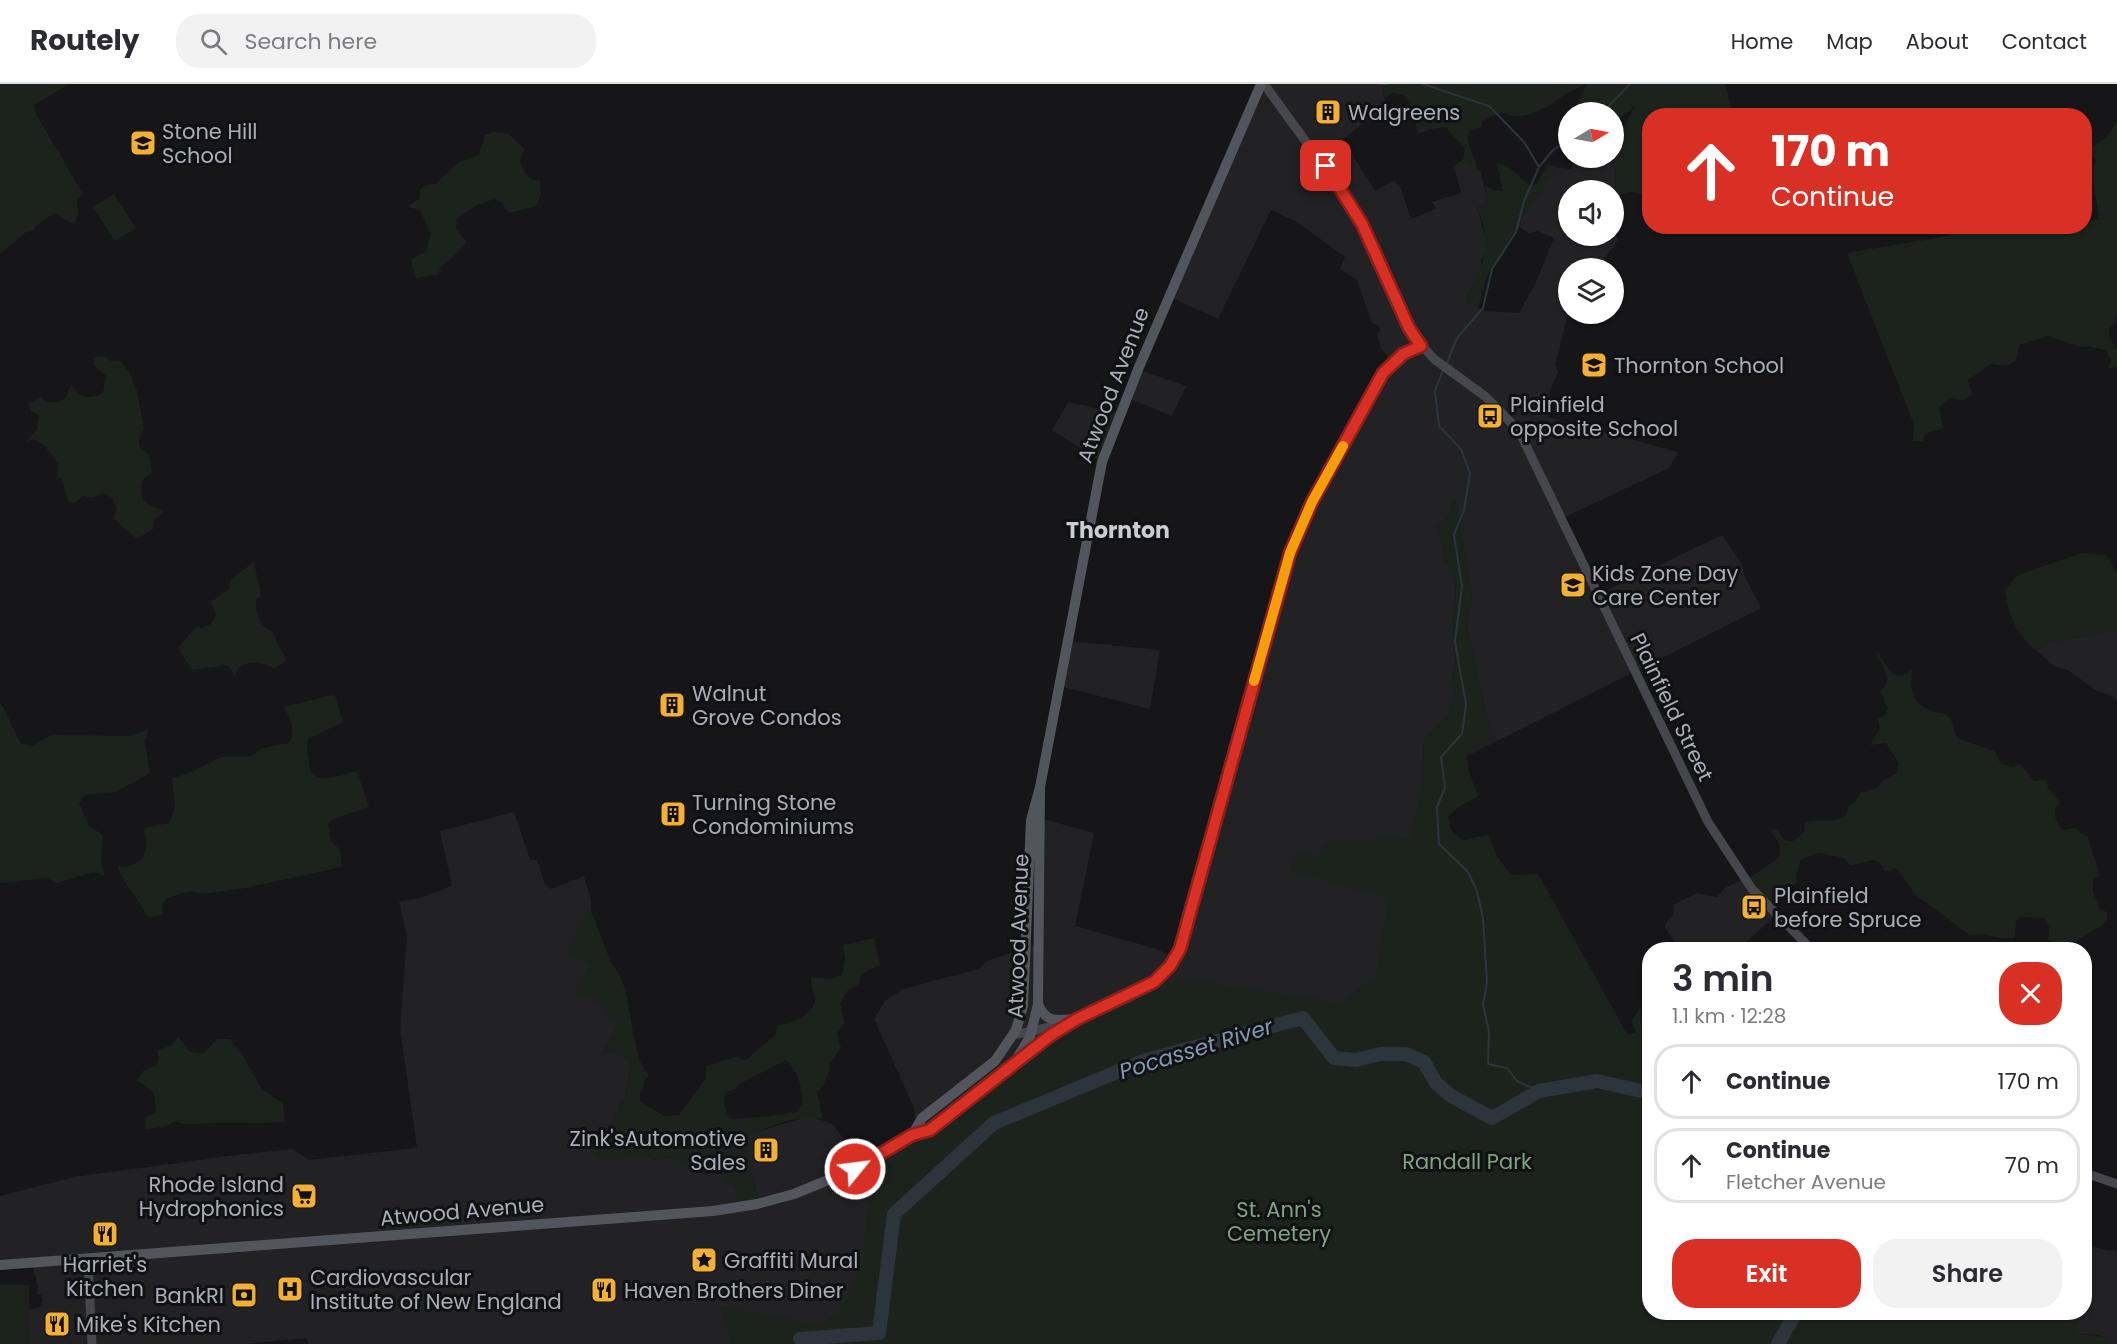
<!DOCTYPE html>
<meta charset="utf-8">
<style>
:root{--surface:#fff;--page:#f2f2f3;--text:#2b2b33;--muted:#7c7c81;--line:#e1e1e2;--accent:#d93025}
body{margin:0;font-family:Poppins,sans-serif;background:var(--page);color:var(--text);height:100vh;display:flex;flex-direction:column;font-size:22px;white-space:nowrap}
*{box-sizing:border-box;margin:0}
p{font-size:20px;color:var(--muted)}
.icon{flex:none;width:33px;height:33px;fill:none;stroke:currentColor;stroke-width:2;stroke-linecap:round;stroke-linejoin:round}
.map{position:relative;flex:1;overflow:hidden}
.sheet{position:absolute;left:1642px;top:858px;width:450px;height:378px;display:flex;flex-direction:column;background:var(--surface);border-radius:24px;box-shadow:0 2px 4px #0004}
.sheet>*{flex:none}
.hud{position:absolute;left:1642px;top:24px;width:450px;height:126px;border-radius:24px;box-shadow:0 2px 4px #0004;background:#d93025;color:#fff;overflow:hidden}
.needle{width:39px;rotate:80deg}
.buttons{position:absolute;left:1558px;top:18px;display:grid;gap:12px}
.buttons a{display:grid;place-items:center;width:66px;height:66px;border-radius:50%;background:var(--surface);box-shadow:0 2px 4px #0004;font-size:30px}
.pin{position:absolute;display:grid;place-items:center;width:51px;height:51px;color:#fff;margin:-26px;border-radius:12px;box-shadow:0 3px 9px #0006}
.me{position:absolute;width:66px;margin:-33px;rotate:61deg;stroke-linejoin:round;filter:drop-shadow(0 0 4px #0008)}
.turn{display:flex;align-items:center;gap:21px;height:126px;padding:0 30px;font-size:27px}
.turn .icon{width:78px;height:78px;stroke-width:2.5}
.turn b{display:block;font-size:42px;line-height:51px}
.round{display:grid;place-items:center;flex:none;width:63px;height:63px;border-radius:24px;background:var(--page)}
.overview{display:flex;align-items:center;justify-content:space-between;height:102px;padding:0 30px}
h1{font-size:36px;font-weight:600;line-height:45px}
.primary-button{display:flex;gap:12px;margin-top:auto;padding:12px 30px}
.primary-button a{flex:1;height:69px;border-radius:24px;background:var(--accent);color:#fff;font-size:24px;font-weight:600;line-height:69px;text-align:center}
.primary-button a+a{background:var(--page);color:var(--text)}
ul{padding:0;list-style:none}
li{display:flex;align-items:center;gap:18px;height:75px;margin:0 12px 9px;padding:0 18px;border:3px solid var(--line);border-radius:24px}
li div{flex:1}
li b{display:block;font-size:22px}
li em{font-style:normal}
header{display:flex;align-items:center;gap:36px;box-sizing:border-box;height:84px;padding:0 30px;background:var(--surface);border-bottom:2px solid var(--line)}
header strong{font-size:28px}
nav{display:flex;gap:33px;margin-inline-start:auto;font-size:21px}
.search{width:420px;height:54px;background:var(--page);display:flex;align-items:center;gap:15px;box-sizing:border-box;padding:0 21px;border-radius:24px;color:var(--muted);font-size:22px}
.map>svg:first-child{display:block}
.built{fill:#222225}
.green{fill:#1c231d;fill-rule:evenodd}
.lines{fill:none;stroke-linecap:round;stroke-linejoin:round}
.stream{stroke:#2c353c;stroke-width:2}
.river{stroke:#2c353c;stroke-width:14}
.secondary{stroke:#45474d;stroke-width:9}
.primary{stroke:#53555c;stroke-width:10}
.route-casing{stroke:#8d1f18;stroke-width:15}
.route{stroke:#d93025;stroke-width:10}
.slow{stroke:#f59e0b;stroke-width:10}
.labels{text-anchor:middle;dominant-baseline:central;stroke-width:6;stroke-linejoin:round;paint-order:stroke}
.poi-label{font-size:21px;fill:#a8adb8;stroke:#111113;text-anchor:start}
.street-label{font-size:21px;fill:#a8adb8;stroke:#111113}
.park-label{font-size:21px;fill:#7fa381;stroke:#111113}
.neighbourhood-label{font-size:22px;font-weight:bold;fill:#c9ccd4;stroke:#111113}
.water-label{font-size:22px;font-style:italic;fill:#7f9bb3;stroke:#111113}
</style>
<header>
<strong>Routely</strong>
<div class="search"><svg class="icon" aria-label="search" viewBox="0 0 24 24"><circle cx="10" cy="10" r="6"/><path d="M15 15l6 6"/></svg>Search here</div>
<nav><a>Home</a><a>Map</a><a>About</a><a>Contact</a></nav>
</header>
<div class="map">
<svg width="2117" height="1260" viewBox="0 0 2117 1260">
<rect width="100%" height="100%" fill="#161618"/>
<path class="built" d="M1259,0H1382L1387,28L1364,39L1343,55L1375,107L1394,96L1401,105L1411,135L1436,125L1432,118L1461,109L1455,86L1457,82L1468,77L1477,87L1480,86L1488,118L1477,124L1488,162L1481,177L1482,184L1465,217L1485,227L1519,229L1536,198L1554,154L1537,147L1529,150L1520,143L1521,136L1555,83L1571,85L1575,74H1612L1616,89L1614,127V106H1569V152H1614V146L1618,156L1604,175L1605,184H1569L1568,230L1555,281L1558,288L1549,309L1552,313L1548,333L1678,368L1669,384L1563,434L1599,510L1722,451L1742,480L1745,493L1761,524L1493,659L1467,545L1472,511L1455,414L1447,435L1437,440L1446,479L1452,485L1456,500L1453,542L1456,585L1452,591L1455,611L1448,631L1424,657L1422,704L1411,758L1394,813L1396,892L1364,900L1344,919L1333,923L926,1040H915L914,1024L874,935L885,917L903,905L979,885L987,877L1037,860L1043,735L1094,749L1075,842L1157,865L1174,874L1290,469L1306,433L1392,278L1381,264L1377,249L1380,247L1379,242L1372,239L1357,196L1340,185L1345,173L1297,138L1271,126L1218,235L1170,213Z
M1140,286L1186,302L1172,332L1128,314Z
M1068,318L1120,329L1102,378L1052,346Z
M2117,546V617L2112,612L2097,607L2068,586L2054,582L2036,566L2050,558Z
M1068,557L1160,566L1150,625L1059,602Z
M514,728L530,776H537L545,800L551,805L584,792L591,816L589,884L575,906L599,917L616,936L617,943L602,970L621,969L631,979L626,1010L609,1043L582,1060L597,1071L648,1072L652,1076L675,1073L691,1079L698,1089L722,1090L735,1101L739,1122L758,1117L745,1056L757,1048L809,1032L833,1040L848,1062L865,1075L893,1064L902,1080L873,1217L829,1236L816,1248L745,1260H309L306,1254L244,1260H28L29,1226L40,1223L43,1217L41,1211L37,1210L38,1202L32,1181L0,1182V1112L74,1093L236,1071L293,1065L309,1076L417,1064L400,944L407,852L399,817L420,814L452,802L440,747Z
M1743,795L1776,831L1739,865H1680L1665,844V840L1674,830L1673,821L1697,809L1717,813L1725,804Z
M2085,1161L2110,1167L2113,1165L2117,1169V1260H2107L2106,1253L2097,1251L2077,1250L2051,1229L2085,1228Z"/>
<path class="green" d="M0,0H69L34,21L36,30L83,110L77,116L78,132L74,140L54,129L35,143L33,147L26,148L0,170Z
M1382,0H1584C1577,6 1570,6 1564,11C1553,19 1541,28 1526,31C1503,36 1510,20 1482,38V43L1470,47L1467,54L1478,87L1472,86L1468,78L1457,82L1455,86L1453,82L1463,76L1465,65C1459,56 1452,52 1446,43L1431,45L1418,50L1412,24L1404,11L1393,9L1385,14Z
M1587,0H1725L1733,31L1650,32V114C1635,107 1629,106 1615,115L1616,88L1612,74H1614V53L1626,40L1635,21L1614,40V28H1573Z
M2117,37V229L2115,239L2109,245V253L2117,266V282L2109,284L2111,276L2105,266L2088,262L2081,263L2048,252L2019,261L2016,276L2006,282L1991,280L1968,296L1972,311L1963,316L1950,314L1939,323L1943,345L1925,349L1923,357H1913L1914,341L1847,169L1948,152L1961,143L2065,142L2068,145L2085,142V139L2099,135C2098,116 2089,94 2096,77L2088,67L2108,52Z
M493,48L509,50L525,66C516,76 522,86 530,95L540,97L541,109L537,122L509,129L501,118L494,115L475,122L456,136V145L467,158C465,162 445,181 440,184L439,190L416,194L411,177L414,173L426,168L431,150L420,127L408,122L419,115L420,105L427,101L436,100L459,78L479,71L485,51Z
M1497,79C1513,81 1518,94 1531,102L1537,100L1547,81L1555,82L1556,86L1521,136L1520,143L1511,152L1505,168L1487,191L1478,224L1465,217C1483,183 1494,162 1477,124L1488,118L1485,101L1490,105L1503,107Z
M114,110L136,144L115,157L93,123Z
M104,272L111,277L119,276L129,288L137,307L144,346L139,354V362L149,371L152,388L142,397C139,421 147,419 164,427L154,436L153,445L137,455L113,434L117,425L113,414L103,409L92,414L83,412L74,420L68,417L62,395L57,394L58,380L44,361L34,355L26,358L37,345L39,331L31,327L28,320L41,313L46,318H59L66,314L71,300C80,314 88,317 103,309L106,292L94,281V273Z
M1453,414H1455L1472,511L1467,545L1493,659L1467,672L1469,688L1478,712L1457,724L1448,733L1451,746L1462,756L1488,751L1498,774L1511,791L1538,790L1627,950L1636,949L1632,937L1640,923L1641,933L1650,940V1228L2080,1229L2077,1250L2106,1253L2107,1260H731L720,1222L823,1242L830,1233L838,1230L862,1182L870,1094L898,1073L893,1064L896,1059L964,1015L1055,949L1159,896L1177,900L1186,895L1342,919L1364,900L1375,896L1389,814L1289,787L1298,768L1317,774L1327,757L1411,754L1422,704L1424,657L1448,631L1455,611L1452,591L1456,585L1453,542L1456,500L1452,485L1446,479L1437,440L1447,435Z
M2082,469L2106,471L2117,489V546L2050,558L2036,566C2016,550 2008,531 2005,506L2018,491Z
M254,478L261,512L256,516C255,530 260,543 274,549C277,563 283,566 286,576L274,585C267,578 243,575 237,586C235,589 236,592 235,595L232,587L227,581L192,586L178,564L197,542L202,544L211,540L216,531L211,518L229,505L231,495Z
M1875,565L1893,591L1902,592L1912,586C1910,608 1912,620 1934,628C1939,630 1944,628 1948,632C1953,636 1953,647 1957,654L1994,667L2001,680L2013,683L2021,680L2034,697L2047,695L2048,705L2060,718C2051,727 2055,737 2063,746L2076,744L2081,750L2087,751L2100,791L2093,796V808L2100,825L2107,828V835L2101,842L2062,865L2048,856L2049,843L2045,834L2020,833L2016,837L2015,854C1999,856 1984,848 1970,851L1917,812C1909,803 1905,794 1896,785L1884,787L1880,778L1873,776L1850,782L1844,774L1820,769L1801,775L1796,792L1797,799L1785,806L1769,821L1746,796L1779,774L1780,761L1771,747L1776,744L1784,756L1793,757L1804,749L1805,739C1819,734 1835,740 1847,731L1848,723L1856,717L1860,709L1877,704L1883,696L1896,690L1899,679L1886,659L1870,661L1880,645L1878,635L1885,631L1888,624L1880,607L1886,602L1887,592Z
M332,611L335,612L343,638L308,655C306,662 308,671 309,679C312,705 339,691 357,687L369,723L333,735L328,740L331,757L340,766L342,783L245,804L202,810L190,807L167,814L162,821L163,831L147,833C139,813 124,803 118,783C147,782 149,767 144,744L169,739L175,724L172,694C190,691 203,681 220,674C230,671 243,675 253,671C256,670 258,667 261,665C270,662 280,661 289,659C296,647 290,635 284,623Z
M0,619C11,632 11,646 22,660L32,662L51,651L130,652L147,646L148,649L145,656L150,689L116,708L85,711L79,719L89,742L103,751L101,775L104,791L93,788L56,799L47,794L0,799Z
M590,823L611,879C636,905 626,962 648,991L640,1008V1017L664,1032L679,1031L706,994V982L735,973L746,976L775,951L778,941C789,941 815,930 815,916C815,908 810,901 811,893L831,895L842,891L845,875L843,861L874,854L880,881L863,889L857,902L848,906L840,919L844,939L837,950L841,964L829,981L830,984L823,1003L817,1007L823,1035C799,1030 766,1042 745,1056L758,1118L739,1122L735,1101L725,1100L722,1090L692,1086L691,1080L678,1079L675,1073L651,1076L648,1072L601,1077L581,1059L609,1043L626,1010L631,979L621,969L602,971L617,943L616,936L605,931C603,915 587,912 574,906L589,884L587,880L567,868ZM786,976C798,986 803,1005 802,1020L796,1028C785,1030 736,1037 729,1034L724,1020L725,1008L735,1005L739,1000Z
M178,953L190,968L203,970L217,955H230L236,964L238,963L261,1004L283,1020L285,1038C259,1040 233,1038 208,1039C194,1040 187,1042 174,1037L170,1041L145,1046L146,1033L156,1028L154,1008L137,996L143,987L156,982L159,975L157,966L171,962Z
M0,1201H29L30,1260H0Z"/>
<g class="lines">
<path class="stream" d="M1379,0H1387
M1423,0L1489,22L1524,58L1539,83
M1603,28L1630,0
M1446,281L1457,254L1483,224L1492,185L1516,148L1524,117L1539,83L1553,66L1569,56
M1443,286L1435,307L1439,342L1461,365L1470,389L1464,426L1454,451L1462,502L1455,558L1466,620L1462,650L1441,673L1445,704L1437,723L1439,760L1468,788L1477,807L1483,835L1487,898L1483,921L1489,948L1488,980L1507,984L1517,997L1539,1007"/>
<path class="river" d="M800,1255L879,1249L894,1130L994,1039L1143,977L1303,934L1334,974L1356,976L1380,970H1406L1424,978L1436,999L1451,1012L1492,1034L1539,1007L1597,997L1650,1009
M1778,1260L1796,1228"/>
<path class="secondary" d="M1264,0L1349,117L1371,157L1416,255L1434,275L1486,313L1519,347L1708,738L1752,805L1812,866
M1013,951C1053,944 1133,920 1162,891C1170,883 1174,874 1180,865L1290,469L1312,418L1383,289L1403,270L1421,262
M2085,1089L2117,1100
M88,1175L92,1260"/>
<path class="primary" d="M1038,920C1045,938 1056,937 1074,935
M1023,972L1077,935
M912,1051L922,1034L995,977L1016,946L1023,922L1031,736L1040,703L1102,378L1139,283L1261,0
M0,1181L713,1127L757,1120L794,1110L855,1085L912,1051L930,1046L1014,979L1030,953L1038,920L1040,703"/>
</g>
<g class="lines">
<g class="route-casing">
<path id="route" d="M855,1085L912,1051L930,1046L1051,951L1077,935L1154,898L1170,882L1180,865L1290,469L1312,418L1383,289L1403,270L1421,262L1409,244L1362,140L1326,82"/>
</g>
<use href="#route" class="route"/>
<path class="slow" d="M1254,597L1290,469L1312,418L1343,362"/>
</g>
<defs>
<g id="building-square" transform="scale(1.35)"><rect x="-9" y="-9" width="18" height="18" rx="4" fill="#f2b134" stroke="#111113"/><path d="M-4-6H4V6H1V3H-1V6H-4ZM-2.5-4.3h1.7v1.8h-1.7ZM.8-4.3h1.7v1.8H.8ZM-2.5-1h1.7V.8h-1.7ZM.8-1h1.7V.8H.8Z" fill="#111"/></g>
<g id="school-square" transform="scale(1.35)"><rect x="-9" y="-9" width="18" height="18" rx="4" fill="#f2b134" stroke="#111113"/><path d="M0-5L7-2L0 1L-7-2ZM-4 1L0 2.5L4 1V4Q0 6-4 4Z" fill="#111"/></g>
<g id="bus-square" transform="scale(1.35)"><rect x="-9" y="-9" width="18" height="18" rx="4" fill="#f2b134" stroke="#111113"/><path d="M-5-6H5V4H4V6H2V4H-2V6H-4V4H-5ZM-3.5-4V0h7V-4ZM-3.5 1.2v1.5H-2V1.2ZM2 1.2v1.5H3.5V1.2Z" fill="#111"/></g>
<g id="supermarket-square" transform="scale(1.35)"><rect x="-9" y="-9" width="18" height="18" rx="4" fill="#f2b134" stroke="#111113"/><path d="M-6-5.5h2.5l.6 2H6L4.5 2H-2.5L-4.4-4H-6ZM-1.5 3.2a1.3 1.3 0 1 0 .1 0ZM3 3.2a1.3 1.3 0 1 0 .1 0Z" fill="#111"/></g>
<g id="restaurant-square" transform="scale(1.35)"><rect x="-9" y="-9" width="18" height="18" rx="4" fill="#f2b134" stroke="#111113"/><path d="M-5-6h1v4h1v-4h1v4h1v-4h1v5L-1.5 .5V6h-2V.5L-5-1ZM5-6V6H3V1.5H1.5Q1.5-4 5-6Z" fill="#111"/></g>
<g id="sight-square" transform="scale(1.35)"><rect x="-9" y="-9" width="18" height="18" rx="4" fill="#f2b134" stroke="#111113"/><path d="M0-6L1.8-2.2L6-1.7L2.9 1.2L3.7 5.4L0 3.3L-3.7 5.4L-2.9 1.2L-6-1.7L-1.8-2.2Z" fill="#111"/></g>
<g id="hospital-square" transform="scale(1.35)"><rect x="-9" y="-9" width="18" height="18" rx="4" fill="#f2b134" stroke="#111113"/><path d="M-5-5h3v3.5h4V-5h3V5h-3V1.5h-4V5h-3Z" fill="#111"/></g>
<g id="bank-square" transform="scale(1.35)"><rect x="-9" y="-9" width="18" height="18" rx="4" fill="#f2b134" stroke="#111113"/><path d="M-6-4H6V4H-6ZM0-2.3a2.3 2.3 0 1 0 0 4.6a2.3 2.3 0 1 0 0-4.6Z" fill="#111"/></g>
</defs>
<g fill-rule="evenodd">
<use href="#building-square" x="1328" y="28"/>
<use href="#school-square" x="143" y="59"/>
<use href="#school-square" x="1594" y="281"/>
<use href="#bus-square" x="1490" y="332"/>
<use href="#school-square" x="1573" y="501"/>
<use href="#building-square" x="672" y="621"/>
<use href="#building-square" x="673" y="730"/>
<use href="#bus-square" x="1754" y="823"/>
<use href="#building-square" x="766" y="1066"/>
<use href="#supermarket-square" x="304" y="1112"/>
<use href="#restaurant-square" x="105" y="1150"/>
<use href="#sight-square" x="704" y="1176"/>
<use href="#hospital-square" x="290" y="1205"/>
<use href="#restaurant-square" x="604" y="1206"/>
<use href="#bank-square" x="244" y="1211"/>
<use href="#restaurant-square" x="57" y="1240"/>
</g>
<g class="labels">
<g class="poi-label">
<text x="1348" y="28">Walgreens</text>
<text x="162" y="47">Stone Hill<tspan x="162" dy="24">School</tspan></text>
<text x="1614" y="281">Thornton School</text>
<text x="1510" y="320">Plainfield<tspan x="1510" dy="24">opposite School</tspan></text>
<text x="1592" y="489">Kids Zone Day<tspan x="1592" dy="24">Care Center</tspan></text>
<text x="692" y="609">Walnut<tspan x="692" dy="24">Grove Condos</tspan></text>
<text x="692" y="718">Turning Stone<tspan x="692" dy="24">Condominiums</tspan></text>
<text x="1774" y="811">Plainfield<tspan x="1774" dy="24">before Spruce</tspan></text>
<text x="746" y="1054" text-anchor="end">Zink'sAutomotive<tspan x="746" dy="24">Sales</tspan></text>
<text x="284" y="1100" text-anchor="end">Rhode Island<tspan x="284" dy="24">Hydrophonics</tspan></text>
<text x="724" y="1176">Graffiti Mural</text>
<text x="105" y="1180" text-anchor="middle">Harriet's<tspan x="105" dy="24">Kitchen</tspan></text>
<text x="310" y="1193">Cardiovascular<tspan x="310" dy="24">Institute of New England</tspan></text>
<text x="624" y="1206">Haven Brothers Diner</text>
<text x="224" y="1211" text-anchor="end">BankRI</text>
<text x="76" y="1240">Mike's Kitchen</text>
</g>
<g class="street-label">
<text transform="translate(1113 301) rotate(-69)">Atwood Avenue</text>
<text transform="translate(1672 623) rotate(64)">Plainfield Street</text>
<text transform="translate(1018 852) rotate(-88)">Atwood Avenue</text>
<text transform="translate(462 1127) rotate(-5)">Atwood Avenue</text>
</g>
<g class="park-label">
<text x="1467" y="1077">Randall Park</text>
<text x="1279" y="1125">St. Ann's<tspan x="1279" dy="24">Cemetery</tspan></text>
</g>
<g class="neighbourhood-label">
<text x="1118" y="446">Thornton</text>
</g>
<g class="water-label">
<text transform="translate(1196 965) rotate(-17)">Pocasset River</text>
</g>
</g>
</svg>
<div class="buttons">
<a><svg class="needle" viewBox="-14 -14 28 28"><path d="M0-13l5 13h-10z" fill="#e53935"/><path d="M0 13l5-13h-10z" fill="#7c7c81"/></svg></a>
<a><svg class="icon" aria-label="sound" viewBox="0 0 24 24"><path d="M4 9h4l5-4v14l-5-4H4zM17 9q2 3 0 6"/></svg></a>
<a><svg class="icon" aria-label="layers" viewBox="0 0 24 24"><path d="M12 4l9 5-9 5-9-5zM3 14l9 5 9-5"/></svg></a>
</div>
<div class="pin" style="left:1326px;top:82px;background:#d93025"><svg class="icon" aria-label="arrive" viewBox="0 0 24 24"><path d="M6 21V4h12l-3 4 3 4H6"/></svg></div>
<svg class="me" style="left:855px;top:1085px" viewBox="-20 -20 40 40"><circle r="17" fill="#d93025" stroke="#fff" stroke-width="3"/><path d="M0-11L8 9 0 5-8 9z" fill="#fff"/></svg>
<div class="hud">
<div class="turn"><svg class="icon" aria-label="ahead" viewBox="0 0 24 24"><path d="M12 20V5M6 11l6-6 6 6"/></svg><div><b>170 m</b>Continue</div></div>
</div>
<section class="sheet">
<div class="overview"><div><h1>3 min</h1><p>1.1 km · 12:28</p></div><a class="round" style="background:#d93025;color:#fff"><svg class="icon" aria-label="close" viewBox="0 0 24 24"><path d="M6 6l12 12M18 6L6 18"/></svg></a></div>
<ul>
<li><svg class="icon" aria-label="ahead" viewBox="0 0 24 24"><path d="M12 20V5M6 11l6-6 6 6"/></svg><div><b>Continue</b></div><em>170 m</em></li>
<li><svg class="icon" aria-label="ahead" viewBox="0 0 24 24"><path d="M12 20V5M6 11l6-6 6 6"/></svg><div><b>Continue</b><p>Fletcher Avenue</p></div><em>70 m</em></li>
</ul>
<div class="primary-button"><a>Exit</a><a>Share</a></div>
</section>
</div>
